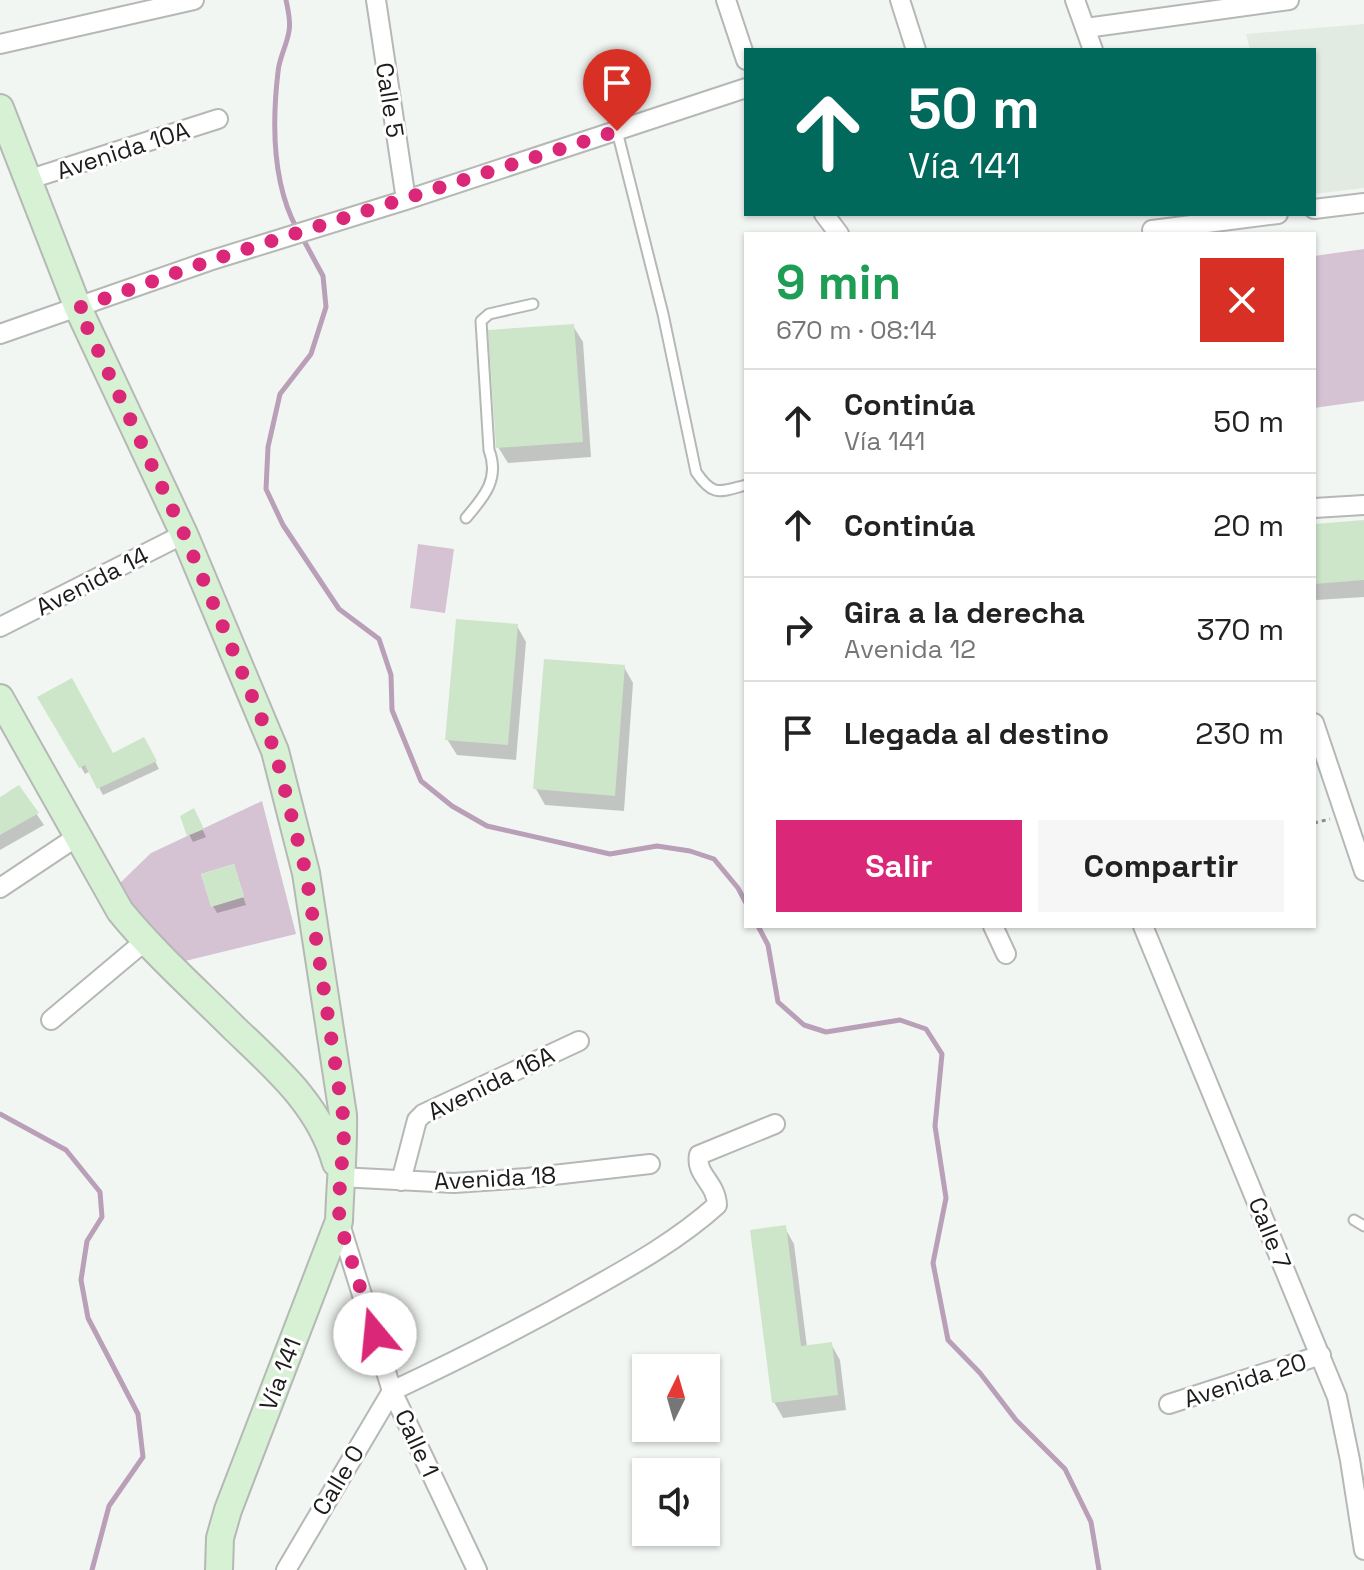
<!DOCTYPE html>
<html lang="es">
<meta charset="utf-8">
<style>
:root{--surface:#fff;--page:#f6f6f6;--text:#222;--muted:#767676;--line:#e0e0e0;--accent:#db2777}
body{margin:0;font-family:"Space Grotesk",sans-serif;background:var(--page);color:var(--text);height:100vh;display:flex;flex-direction:column;font-size:30px;white-space:nowrap}
*{box-sizing:border-box;margin:0}
p{font-size:26px;color:var(--muted)}
.icon{flex:none;width:44px;height:44px;fill:none;stroke:currentColor;stroke-width:2;stroke-linecap:round;stroke-linejoin:round}
.map{position:relative;flex:1;overflow:hidden}
.sheet{position:absolute;left:744px;top:232px;width:572px;height:696px;display:flex;flex-direction:column;background:var(--surface);border-radius:0px;box-shadow:0 2px 6px #0004}
.sheet>*{flex:none}
.top-card{position:absolute;left:744px;top:48px;width:572px;height:168px;border-radius:0px;box-shadow:0 2px 6px #0004;background:#00695c;color:#fff;overflow:hidden}
.needle{width:52px;rotate:5deg}
.tools{position:absolute;left:632px;top:1354px;display:grid;gap:16px}
.tools a{display:grid;place-items:center;width:88px;height:88px;border-radius:0px;background:var(--surface);box-shadow:0 2px 6px #0004;font-size:40px}
.pin{position:absolute;display:grid;place-items:center;width:68px;height:68px;color:#fff;margin:-82px -34px;border-radius:50% 50% 50% 0;rotate:-45deg;box-shadow:0 0 8px #0007}
.pin .icon{rotate:45deg}
.me{position:absolute;width:88px;margin:-44px;rotate:343deg;stroke-linejoin:round;filter:drop-shadow(0 0 6px #0008)}
.turn{display:flex;align-items:center;gap:28px;height:168px;padding:0 32px;font-size:36px}
.turn .icon{width:104px;height:104px;stroke-width:2.5}
.turn b{display:block;font-size:56px;line-height:68px}
.round{display:grid;place-items:center;flex:none;width:84px;height:84px;border-radius:0px;background:var(--page)}
.head{display:flex;align-items:center;justify-content:space-between;height:136px;padding:0 32px}
h1{font-size:48px;font-weight:700;line-height:60px;color:#1e9e55}
.primary-button{display:flex;gap:16px;margin-top:auto;padding:16px 32px}
.primary-button a{flex:1;height:92px;border-radius:0px;background:var(--accent);color:#fff;font-size:32px;font-weight:700;line-height:92px;text-align:center}
.primary-button a+a{background:var(--page);color:var(--text)}
ul{padding:0;list-style:none}
li{display:flex;align-items:center;gap:24px;height:104px;padding:0 32px;border-top:2px solid var(--line)}
li div{flex:1}
li b{display:block;font-size:30px}
li em{font-style:normal}
.map>svg:first-child{display:block}
.built{fill:#e2ebe1}
.green{fill:#d5c3d4;fill-rule:evenodd}
.shadow{fill:#0003}
.lines{fill:none;stroke-linecap:round;stroke-linejoin:round}
.stream{stroke:#b99fb7;stroke-width:5}
.building{fill:#cde6ca}
.lane-casing{stroke:#b5b8b5;stroke-width:13}
.street-casing{stroke:#b5b8b5;stroke-width:22}
.secondary-casing{stroke:#b5b8b5;stroke-width:30}
.path{stroke:#8d8f8d;stroke-width:3;stroke-dasharray:4 4;stroke-linecap:butt}
.lane{stroke:#fff;stroke-width:9}
.street{stroke:#fff;stroke-width:18}
.secondary{stroke:#d6f1d4;stroke-width:26}
.route{stroke:#db2777;stroke-width:14;stroke-dasharray:0 25.2}
.labels{text-anchor:middle;dominant-baseline:central;stroke-width:6;stroke-linejoin:round;paint-order:stroke}
.street-label{font-size:24px;fill:#1b1c1b;stroke:#fff}
</style>
<div class="map">
<svg width="1364" height="1570" viewBox="0 0 1364 1570">
<rect width="100%" height="100%" fill="#f2f6f2"/>
<path class="built" d="M1364,24V188L1314,194V50H1250L1246,34Z"/>
<path class="green" d="M1364,249V401L1314,408V256Z
M418,544L454,549L445,613L410,608Z
M262,801L296,934L185,961L137,912L120,883L151,853ZM234,864L244,897L211,906L201,874Z"/>
<path class="shadow" d="M573,326L583,342L591,457L508,463L498,447Z
M1364,522V597L1316,600L1314,526Z
M517,626L526,642L516,760L457,755L447,739Z
M624,667L633,683L624,811L545,805L536,789Z
M40,697L112,756L144,739L159,769L103,795L90,771L85,774Z
M19,788L44,825L0,850V799Z
M197,818L206,837L193,842L185,827Z
M233,866L246,905L217,913L213,906Z
M785,1228L794,1244L807,1347L831,1344L840,1360L846,1410L783,1418L774,1402Z"/>
<g class="lines">
<path class="stream" d="M286,0C288,10 291,21 289,31C287,45 279,58 278,72C272,123 272,183 297,229
M302,237L323,276L326,307L311,354L280,394L268,447L266,489L283,525L339,609L379,639L391,675L392,710L421,781L452,806L487,826L610,854L657,846L690,851L714,859L738,888L746,903
M758,926L768,945L778,1002L804,1025L826,1032L900,1020L926,1029L942,1054L935,1126L946,1198L933,1263L948,1340L980,1373L1016,1420L1065,1469L1091,1522L1099,1570
M0,1114L66,1150L100,1192L102,1217L87,1241L81,1280L88,1318L138,1414L143,1457L109,1506L92,1570"/>
</g>
<path class="building" d="M574,324L583,442L496,448L488,330Z
M1364,520V580L1314,584V524Z
M456,619L518,624L508,745L445,740Z
M544,659L625,665L615,796L533,789Z
M72,678L113,753L144,737L157,761L97,789L85,765L79,768L37,697Z
M19,785L39,813L0,835V797Z
M194,808L204,829L187,836L180,816Z
M234,864L244,897L211,907L201,874Z
M786,1225L801,1346L832,1342L838,1395L772,1403L750,1230Z"/>
<g class="lines">
<g class="lane-casing">
<path id="lane" d="M617,131L663,314L696,472C713,497 719,492 746,485
M466,518C484,497 500,479 489,450L481,321L489,314L533,304
M1354,1220L1364,1226"/>
</g>
<g class="street-casing">
<path id="street" d="M376,0L406,200
M726,0L746,60
M900,0L916,50
M1075,0L1093,50
M1086,28L1289,0
M0,44L194,0
M27,180L218,119
M1314,209L1364,203
M824,214L839,234
M1152,230L1278,214
M0,334L209,261L406,200L746,88
M1314,508L1364,505
M0,627L184,534
M1314,723L1364,871
M0,888L78,836
M993,926L1006,954
M1143,926L1337,1397L1350,1460L1364,1550
M51,1020L145,941
M340,1177L454,1183L527,1178L650,1164
M401,1181L417,1120L423,1114L579,1041
M339,1221L392,1391L477,1570
M392,1391C456,1361 517,1330 578,1296C626,1269 676,1242 717,1205C716,1182 695,1175 699,1155L775,1124
M1169,1404L1321,1355
M286,1570L392,1391"/>
</g>
<g class="secondary-casing">
<path id="secondary" d="M0,108L78,308L184,534L275,751L306,873L343,1115C344,1151 340,1186 339,1221L228,1510L220,1538L219,1570
M0,698L120,911C155,954 196,990 235,1029C277,1069 320,1106 336,1163"/>
</g>
<path class="path" d="M1314,823L1330,819"/>
<use href="#lane" class="lane"/>
<use href="#street" class="street"/>
<use href="#secondary" class="secondary"/>
</g>
<g class="lines">
<path class="route" d="M375,1334L339,1221L340,1177L344,1147L343,1115L306,873L275,751L184,534L78,308L209,261L617,131"/>
</g>
<g class="labels">
<g class="street-label">
<text transform="translate(390 100) rotate(81)">Calle 5</text>
<text transform="translate(123 150) rotate(-18)">Avenida 10A</text>
<text transform="translate(92 581) rotate(-27)">Avenida 14</text>
<text transform="translate(491 1083) rotate(-26)">Avenida 16A</text>
<text transform="translate(495 1178) rotate(-3)">Avenida 18</text>
<text transform="translate(1270 1233) rotate(68)">Calle 7</text>
<text transform="translate(280 1374) rotate(-69)">Vía 141</text>
<text transform="translate(1245 1380) rotate(-18)">Avenida 20</text>
<text transform="translate(417 1443) rotate(65)">Calle 1</text>
<text transform="translate(338 1480) rotate(-59)">Calle 0</text>
</g>
</g>
</svg>
<div class="tools">
<a><svg class="needle" viewBox="-14 -14 28 28"><path d="M0-13l5 13h-10z" fill="#e53935"/><path d="M0 13l5-13h-10z" fill="#767676"/></svg></a>
<a><svg class="icon" aria-label="sound" viewBox="0 0 24 24"><path d="M4 9h4l5-4v14l-5-4H4zM17 9q2 3 0 6"/></svg></a>
</div>
<div class="pin" style="left:617px;top:131px;background:#d93025"><svg class="icon" aria-label="arrive" viewBox="0 0 24 24"><path d="M6 21V4h12l-3 4 3 4H6"/></svg></div>
<svg class="me" style="left:375px;top:1334px" viewBox="-20 -20 40 40"><circle r="19" fill="#fff"/><path d="M0-13L10 11 0 6-10 11z" fill="#db2777"/></svg>
<div class="top-card">
<div class="turn"><svg class="icon" aria-label="ahead" viewBox="0 0 24 24"><path d="M12 20V5M6 11l6-6 6 6"/></svg><div><b>50 m</b>Vía 141</div></div>
</div>
<section class="sheet">
<div class="head"><div><h1>9 min</h1><p>670 m · 08:14</p></div><a class="round" style="background:#d93025;color:#fff"><svg class="icon" aria-label="close" viewBox="0 0 24 24"><path d="M6 6l12 12M18 6L6 18"/></svg></a></div>
<ul>
<li><svg class="icon" aria-label="ahead" viewBox="0 0 24 24"><path d="M12 20V5M6 11l6-6 6 6"/></svg><div><b>Continúa</b><p>Vía 141</p></div><em>50 m</em></li>
<li><svg class="icon" aria-label="ahead" viewBox="0 0 24 24"><path d="M12 20V5M6 11l6-6 6 6"/></svg><div><b>Continúa</b></div><em>20 m</em></li>
<li><svg class="icon" aria-label="right" viewBox="0 0 24 24"><path d="M7 20v-9h11M14 6l5 5-5 5"/></svg><div><b>Gira a la derecha</b><p>Avenida 12</p></div><em>370 m</em></li>
<li><svg class="icon" aria-label="arrive" viewBox="0 0 24 24"><path d="M6 21V4h12l-3 4 3 4H6"/></svg><div><b>Llegada al destino</b></div><em>230 m</em></li>
</ul>
<div class="primary-button"><a>Salir</a><a>Compartir</a></div>
</section>
</div>
